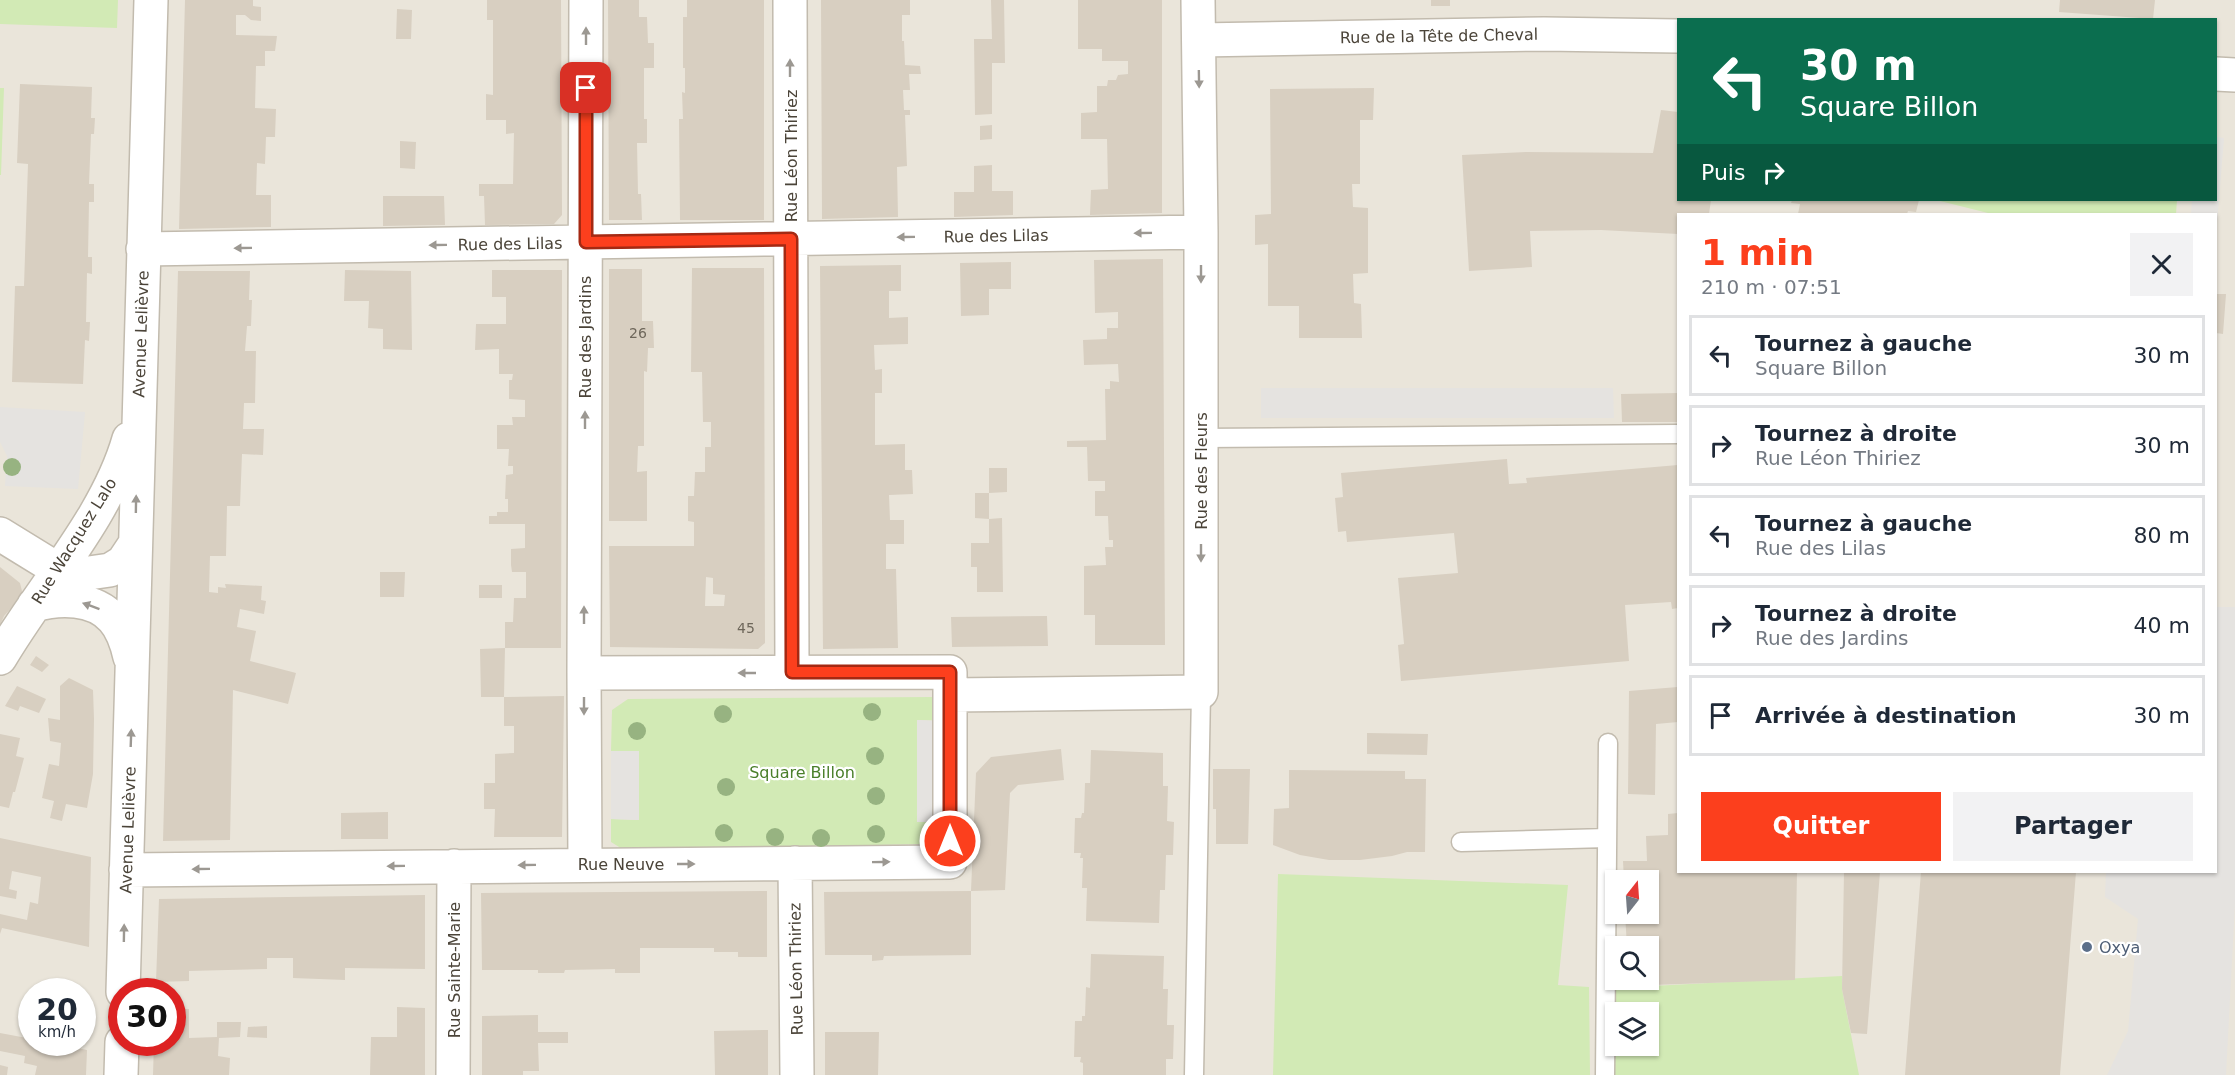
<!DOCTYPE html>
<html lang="fr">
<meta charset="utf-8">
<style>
:root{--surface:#fff;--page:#f2f2f3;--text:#1f2937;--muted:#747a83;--line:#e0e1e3;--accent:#fc3f1d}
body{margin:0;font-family:"DejaVu Sans",sans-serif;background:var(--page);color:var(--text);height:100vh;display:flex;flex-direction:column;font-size:22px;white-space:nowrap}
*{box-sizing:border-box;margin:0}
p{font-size:20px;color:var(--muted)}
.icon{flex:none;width:33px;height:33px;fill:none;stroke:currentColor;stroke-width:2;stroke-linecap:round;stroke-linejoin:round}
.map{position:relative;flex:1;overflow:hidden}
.details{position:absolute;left:1677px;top:213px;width:540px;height:660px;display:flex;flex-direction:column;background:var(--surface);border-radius:0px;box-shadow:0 2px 4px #0004}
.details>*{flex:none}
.hud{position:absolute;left:1677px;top:18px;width:540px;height:183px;border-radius:0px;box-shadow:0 2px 4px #0004;background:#0b6e4f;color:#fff;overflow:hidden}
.needle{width:39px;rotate:17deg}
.fabs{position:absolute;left:1605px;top:870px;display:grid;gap:12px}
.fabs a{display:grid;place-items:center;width:54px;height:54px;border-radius:0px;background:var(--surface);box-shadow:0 2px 4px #0004;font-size:30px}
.speed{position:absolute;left:18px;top:978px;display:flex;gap:12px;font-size:30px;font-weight:700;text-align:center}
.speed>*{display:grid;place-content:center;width:78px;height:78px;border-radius:50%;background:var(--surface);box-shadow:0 2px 4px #0004;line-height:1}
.speed small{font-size:15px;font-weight:400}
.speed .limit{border:9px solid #d22;background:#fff;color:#111}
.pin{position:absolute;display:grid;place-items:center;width:51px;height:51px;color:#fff;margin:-26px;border-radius:12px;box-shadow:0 3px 9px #0006}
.me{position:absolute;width:66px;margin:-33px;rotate:0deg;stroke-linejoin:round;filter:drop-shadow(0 0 4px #0008)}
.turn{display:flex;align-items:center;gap:21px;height:126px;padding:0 24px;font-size:27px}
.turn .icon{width:78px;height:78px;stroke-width:2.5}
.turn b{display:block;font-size:42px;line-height:51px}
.then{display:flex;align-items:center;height:57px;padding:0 24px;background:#0003;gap:12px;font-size:22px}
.round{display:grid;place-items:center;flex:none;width:63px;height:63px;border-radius:0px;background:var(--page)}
.head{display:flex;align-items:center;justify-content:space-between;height:102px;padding:0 24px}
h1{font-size:36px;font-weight:800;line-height:45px;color:var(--accent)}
.cta{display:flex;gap:12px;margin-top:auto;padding:12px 24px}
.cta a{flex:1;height:69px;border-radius:0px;background:var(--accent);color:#fff;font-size:24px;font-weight:800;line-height:69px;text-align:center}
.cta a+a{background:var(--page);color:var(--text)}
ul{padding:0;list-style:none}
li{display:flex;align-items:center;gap:18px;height:81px;margin:0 12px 9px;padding:0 12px;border:3px solid var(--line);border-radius:0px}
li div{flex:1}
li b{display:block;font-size:22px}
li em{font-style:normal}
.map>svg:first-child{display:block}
.residential{fill:#eae5da;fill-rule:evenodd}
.green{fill:#d2eab5;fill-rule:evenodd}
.parking{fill:#e5e3e0}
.building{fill:#d8cfc1;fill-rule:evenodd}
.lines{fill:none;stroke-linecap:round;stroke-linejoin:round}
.service-casing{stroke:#c2bbae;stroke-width:21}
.minor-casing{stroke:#c2bbae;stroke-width:36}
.service{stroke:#fff;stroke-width:18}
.minor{stroke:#fff;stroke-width:33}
.tree{fill:#97b381}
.oneway{fill:#9c9892}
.route-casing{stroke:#a42913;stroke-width:15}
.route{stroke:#fc3f1d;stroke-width:10}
.service-dot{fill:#5c6f8a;stroke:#fff;stroke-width:2}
.labels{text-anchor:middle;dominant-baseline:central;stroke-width:4.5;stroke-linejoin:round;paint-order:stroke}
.number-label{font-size:14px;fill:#6e675b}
.street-label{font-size:16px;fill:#4b4439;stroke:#fff}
.park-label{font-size:16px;fill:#4a7f2a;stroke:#fff}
.service-label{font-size:16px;fill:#4e5e75;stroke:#fff;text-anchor:start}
</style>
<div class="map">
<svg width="2235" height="1075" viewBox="0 0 2235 1075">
<rect width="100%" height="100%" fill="#f6f3ec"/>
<path class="residential" d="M0,0H2235V1075H0ZM1678,20H2216V200H1678ZM1678,214H2216V872H1678ZM1616,880H1648V914H1616ZM1616,946H1648V980H1616ZM32,992H82V1042H32ZM122,992H172V1042H122ZM1616,1012H1648V1046H1616Z"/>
<path class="green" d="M0,0H118L117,28L0,24Z
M0,88H4L1,175H0Z
M1936,200H2177L2176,214H1992Z
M933,697L944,710V721L918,720L917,822H943L944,830L927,844L624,850L611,842V819L638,820L639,751H611L612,710L628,699Z
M1278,874L1568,885L1558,985L1589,987L1590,1075H1273Z
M1842,976V989L1859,1075H1613L1614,988ZM1616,1012H1648V1046H1616Z"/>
<path class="parking" d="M2216,137L2224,138L2217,224L2216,214H2191L2192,200H2216Z
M1261,388H1613L1614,418H1261Z
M0,407L85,412L78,489L5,486L7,456L0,442Z
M2216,607H2235V903L2226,1075H2107L2128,1031L2138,919L2105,897L2106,872H2216Z
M917,720L944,721L943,822H917Z
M611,751H639V820L611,819Z"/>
<path class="building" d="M185,0H253V6L261,7V21L251,20L245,15H236V35L277,36L275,51H265V66H256L255,108L276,109L275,137H266L265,164L257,163L256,195H271V227L179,229Z
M487,0H561L562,215L554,224L485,225L484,196H479V184H513L514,133L506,134V120H486V94L493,95V20H487Z
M608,0H639V17H647L648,43H654V68H644V119H647V143H637L638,194H641L642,220H609Z
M687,0H764V220H680L679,119H683L682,92L685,93V68H683V17H687Z
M821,0H910V15H902V41H904L905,65L920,66L921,74H909L910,90H903L904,110H910V115H905L907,166L897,167L898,217L822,219Z
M991,0H1004L1005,63H992V114L975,115L974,39H992Z
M1078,0H1162V213L1090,215L1091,190L1108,189L1107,139H1081V113L1097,112V86H1107L1108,80H1116L1118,75L1128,74V61H1102V49H1078Z
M1431,0H1450V6H1431Z
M2060,0H2155L2153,19L2059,12Z
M397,9L412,10L411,39H396Z
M20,84L92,87L91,118H95L94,134H91L89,184H94V202H89L88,257H92V274L87,273L86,322H90L89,341L85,340L83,384L12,382L15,286H24L28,164L17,163Z
M1374,88L1373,120H1360V184H1352L1353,207L1368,208V273L1353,274L1354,303L1361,304L1362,338H1299V306H1268V244L1255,245V215L1271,214L1270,89Z
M1661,110L1678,112V200H1711L1709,214H1678V234L1601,230L1530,231L1532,267L1469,271L1462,155L1526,152L1653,153Z
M992,125V139L980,140V126Z
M400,141L416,142L415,169L400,168Z
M992,165V191H1013V215L954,217V192H974V166Z
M383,196H444L445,225L383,226Z
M1792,200H1919L1916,212L1908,211L1907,214H1798L1800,204L1791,203Z
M1163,259L1165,645H1095V615H1084V566L1106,565L1105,547H1113V540H1109L1108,516H1095V491H1105V481H1088L1087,447H1067V441L1106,440L1105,389H1110V381L1119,382L1118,364L1084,365L1083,340L1107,339V328H1118V312L1095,313L1094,260Z
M1011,262V289H989V315L961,316L960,263Z
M901,265V291H889V318L908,317V344L874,345L875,370L882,369V393H875V445L905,444V470H912L913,494L889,495L890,520H904V544H886V569H896L898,648L823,649L820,266Z
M692,268H764L765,643L758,649L610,647L609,546H694V522L688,521V496H694L695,472H705V447H711V422H703L702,372H691ZM706,577L713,578V594L725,595L724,606H705Z
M609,269H642V321H653L654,348H648L647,372L644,371V446H638L637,472L647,471V521H609Z
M345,270L411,271L412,350L383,349V329L368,328L369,301H344Z
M492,270H562L561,648H505V622H513L514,598H526V572H512L511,565V549L525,548V524H489V516H497V512H508V499H505L506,475L513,474V466H508L509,449H497V425H513L512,417H525V400L509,399V380H512L513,374H499V349L475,350L476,324H506V297H492Z
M178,271H250L249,300H252L251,326H247L245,351H256L255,403H244L243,429H264L263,455L242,454L240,506H227L226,556H210L209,592L218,593V587L226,588L225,584L262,586L261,600L266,601L264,614L240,609L237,627L256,631L250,661L296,673L288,704L233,690L230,840L163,841Z
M2216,294H2226L2223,334L2216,333Z
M1678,393V422H1622L1621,394Z
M1507,459L1509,484L1527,483L1526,478L1678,465V608L1672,609L1671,602L1625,605L1629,661L1401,681L1398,645L1404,644L1398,578L1458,573L1454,533L1347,542L1346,531L1338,532L1335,498L1343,497L1341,473Z
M989,468H1007V492L989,493V519L975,518V493H989Z
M1002,518L1003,592H977V567H971V543H989V519Z
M0,567L20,583L23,595L4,616L0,625Z
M380,572H405L404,597H380Z
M479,585H502V598H479Z
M1047,616L1048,646L952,647L951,617Z
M505,648L504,697L564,696L562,837H494L495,809H484V783H495V754L514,753V726H504V697H481L480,649Z
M36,656L49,665L42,672L30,665Z
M69,678L93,690L94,719L93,774L87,808L66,804L62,821L50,818L54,801L42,798L49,764L59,766L61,743L50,741L48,718L60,720V686Z
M17,686L46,699L39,713L20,706L18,711L5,706Z
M1678,687V722L1656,724L1655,795L1628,794L1629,691Z
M1367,733L1428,734L1427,755L1367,754Z
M0,734L20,738L16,756L24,758L15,792H13L9,808L0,806Z
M1061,749L1064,780L1018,785L1010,793L1005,890L971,891L976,773L991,757Z
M1091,750L1163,753V786H1168L1167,821L1174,822L1173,855H1166L1165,890H1160L1159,923L1086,921L1087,888H1082L1083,858H1080L1081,853H1074L1075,818H1081L1082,813H1084L1085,783H1090Z
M1213,769H1250L1248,844H1216V809H1213Z
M1289,770L1405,771V779H1426L1425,852H1407L1392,856L1360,860H1329L1300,855L1273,845L1274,809L1289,808Z
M388,812V839H341V813Z
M1678,813V872H1797L1795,980L1623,986V980H1648V946H1627L1625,914H1648V880H1624L1623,861H1647L1646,836L1668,835V814Z
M0,838L91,857L89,947L2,928L0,934V914L27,920L30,902L38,904L41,877L12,871L9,889L17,891L16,899L0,896Z
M1844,872H1880L1867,1034L1851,1033L1842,989Z
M1921,872H2076L2060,1075H1905Z
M767,891V957H738V952H714V948H640V973H615V969L565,970L564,973H538V970H482L481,893Z
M971,891V955L884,956L883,960L872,961V955H825L824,892Z
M425,895V969L345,968V980L293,978V958H267V969L189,971V981L156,982L159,899Z
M1091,954L1164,956L1163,989H1168L1167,1025H1174L1173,1059H1166V1075H1083V1063L1080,1062L1081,1057H1074L1075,1021H1082V1016H1085L1086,987L1090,988Z
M397,1007L425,1008V1075H370L371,1037H397Z
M172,1009H189V1038L217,1037V1022H241L240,1037L219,1038L218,1056L230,1058L229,1075H153L154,1042H172Z
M538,1015V1032H568V1043H538L539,1071H523V1075H482V1016Z
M267,1026V1038L247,1037L248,1027Z
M768,1030V1075H715L714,1031Z
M825,1032H879L878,1075H825Z
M0,1033L32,1039V1042H48L87,1050L86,1075H35L37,1066L24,1063L25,1056L0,1051Z
M0,1065L8,1067L7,1075H0Z"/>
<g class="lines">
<g class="service-casing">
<path id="service" d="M1201,438L1678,434
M1461,842L1607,838
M1194,1075L1201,692
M1605,1075L1608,743"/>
</g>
<g class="minor-casing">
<path id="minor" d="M790,0L792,672
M1199,40L1544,34L1678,36
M2216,74L2235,75
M143,249L1201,232
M0,534L65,574H82L110,570L123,562L135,544
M34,605C59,598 94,597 113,619C123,630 127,644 130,657
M0,658C41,588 107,517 129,439
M584,673L586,0
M950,695L1201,692V232L1198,0
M795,863L797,1075
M126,870L950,862V672L584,673L585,864
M123,992L151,0
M121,1075L122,1042
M453,1075L454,866"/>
</g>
<use href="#service" class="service"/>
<use href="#minor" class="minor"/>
</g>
<g class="tree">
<circle cx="12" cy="467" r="9"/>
<circle cx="872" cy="712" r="9"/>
<circle cx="723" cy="714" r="9"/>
<circle cx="637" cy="731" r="9"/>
<circle cx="875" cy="756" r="9"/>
<circle cx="726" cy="787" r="9"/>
<circle cx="876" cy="796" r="9"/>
<circle cx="724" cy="833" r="9"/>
<circle cx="876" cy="834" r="9"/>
<circle cx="775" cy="837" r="9"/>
<circle cx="821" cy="838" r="9"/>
</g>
<defs><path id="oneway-solid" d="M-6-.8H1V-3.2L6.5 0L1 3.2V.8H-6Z" transform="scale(1.5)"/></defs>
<g class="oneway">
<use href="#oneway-solid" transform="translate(586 36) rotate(-90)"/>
<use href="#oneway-solid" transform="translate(790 68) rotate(-90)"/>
<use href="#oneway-solid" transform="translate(1199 79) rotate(89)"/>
<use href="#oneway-solid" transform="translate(1143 233) rotate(179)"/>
<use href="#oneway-solid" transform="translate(906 237) rotate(179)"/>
<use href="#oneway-solid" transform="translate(438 245) rotate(179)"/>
<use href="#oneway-solid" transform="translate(243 248) rotate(179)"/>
<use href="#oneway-solid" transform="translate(1201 274) rotate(90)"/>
<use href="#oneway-solid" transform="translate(585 420) rotate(-90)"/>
<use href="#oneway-solid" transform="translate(136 504) rotate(-89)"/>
<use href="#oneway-solid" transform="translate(1201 553) rotate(90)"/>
<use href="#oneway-solid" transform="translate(91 606) rotate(-160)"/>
<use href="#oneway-solid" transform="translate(584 615) rotate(-90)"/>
<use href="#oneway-solid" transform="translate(747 673) rotate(180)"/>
<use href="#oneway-solid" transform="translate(584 706) rotate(90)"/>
<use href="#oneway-solid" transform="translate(131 738) rotate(-88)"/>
<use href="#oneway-solid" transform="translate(881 862) rotate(-1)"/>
<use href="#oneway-solid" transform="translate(686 864)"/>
<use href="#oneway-solid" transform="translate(527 865) rotate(179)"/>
<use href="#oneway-solid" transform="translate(396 866) rotate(179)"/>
<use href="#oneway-solid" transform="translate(201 869) rotate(179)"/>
<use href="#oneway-solid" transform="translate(124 933) rotate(-89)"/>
</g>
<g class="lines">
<g class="route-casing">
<path id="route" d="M586,88V242L791,239L792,672H950V841"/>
</g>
<use href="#route" class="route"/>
</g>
<circle class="service-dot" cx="2087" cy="947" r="6"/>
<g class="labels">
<g class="number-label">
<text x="638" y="333">26</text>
<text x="746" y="628">45</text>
</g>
<g class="street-label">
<text transform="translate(1439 36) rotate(-1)">Rue de la Tête de Cheval</text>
<text transform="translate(791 156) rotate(-90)">Rue Léon Thiriez</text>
<text transform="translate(996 236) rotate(-1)">Rue des Lilas</text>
<text transform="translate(510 244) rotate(-1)">Rue des Lilas</text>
<text transform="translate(141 334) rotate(-88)">Avenue Lelièvre</text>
<text transform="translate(585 337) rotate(-90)">Rue des Jardins</text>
<text transform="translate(1201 471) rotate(-90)">Rue des Fleurs</text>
<text transform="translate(74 541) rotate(-58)">Rue Wacquez Lalo</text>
<text transform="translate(128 830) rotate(-88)">Avenue Lelièvre</text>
<text x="621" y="864">Rue Neuve</text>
<text transform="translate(796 969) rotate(-91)">Rue Léon Thiriez</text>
<text transform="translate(454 970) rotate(-90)">Rue Sainte-Marie</text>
</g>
<g class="park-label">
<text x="802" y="772">Square Billon</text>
</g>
<g class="service-label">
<text x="2099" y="947">Oxya</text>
</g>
</g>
</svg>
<div class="fabs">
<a><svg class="needle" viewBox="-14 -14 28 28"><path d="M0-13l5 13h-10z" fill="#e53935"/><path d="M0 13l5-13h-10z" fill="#747a83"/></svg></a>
<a><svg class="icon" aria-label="search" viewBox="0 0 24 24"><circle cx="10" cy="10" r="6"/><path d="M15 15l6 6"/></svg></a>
<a><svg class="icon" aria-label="layers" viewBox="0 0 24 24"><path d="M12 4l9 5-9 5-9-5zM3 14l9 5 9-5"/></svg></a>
</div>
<div class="speed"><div>20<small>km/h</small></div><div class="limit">30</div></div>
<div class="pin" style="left:586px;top:88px;background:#d93025"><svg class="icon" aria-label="arrive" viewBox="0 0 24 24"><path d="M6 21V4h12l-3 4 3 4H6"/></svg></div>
<svg class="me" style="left:950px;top:841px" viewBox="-20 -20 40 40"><circle r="17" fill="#fc3f1d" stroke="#fff" stroke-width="3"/><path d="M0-11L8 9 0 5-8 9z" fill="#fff"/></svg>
<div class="hud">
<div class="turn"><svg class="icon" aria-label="left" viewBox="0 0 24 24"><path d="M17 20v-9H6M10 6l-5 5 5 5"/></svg><div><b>30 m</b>Square Billon</div></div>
<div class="then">Puis<svg class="icon" aria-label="right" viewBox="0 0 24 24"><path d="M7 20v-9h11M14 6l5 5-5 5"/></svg></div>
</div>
<section class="details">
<div class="head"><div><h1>1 min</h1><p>210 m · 07:51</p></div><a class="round"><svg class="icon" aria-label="close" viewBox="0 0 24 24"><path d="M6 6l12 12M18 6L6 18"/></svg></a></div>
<ul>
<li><svg class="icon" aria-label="left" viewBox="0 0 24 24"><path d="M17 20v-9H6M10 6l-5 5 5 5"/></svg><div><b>Tournez à gauche</b><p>Square Billon</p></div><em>30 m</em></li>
<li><svg class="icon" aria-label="right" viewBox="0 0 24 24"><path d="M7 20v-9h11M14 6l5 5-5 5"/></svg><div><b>Tournez à droite</b><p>Rue Léon Thiriez</p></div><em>30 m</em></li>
<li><svg class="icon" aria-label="left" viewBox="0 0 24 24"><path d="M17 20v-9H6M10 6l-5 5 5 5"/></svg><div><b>Tournez à gauche</b><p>Rue des Lilas</p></div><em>80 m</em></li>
<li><svg class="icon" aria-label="right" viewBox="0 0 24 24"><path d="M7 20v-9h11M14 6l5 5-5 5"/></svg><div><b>Tournez à droite</b><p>Rue des Jardins</p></div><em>40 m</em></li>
<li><svg class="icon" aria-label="arrive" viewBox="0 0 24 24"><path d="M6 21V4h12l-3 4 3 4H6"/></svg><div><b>Arrivée à destination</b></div><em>30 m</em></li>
</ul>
<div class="cta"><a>Quitter</a><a>Partager</a></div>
</section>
</div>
